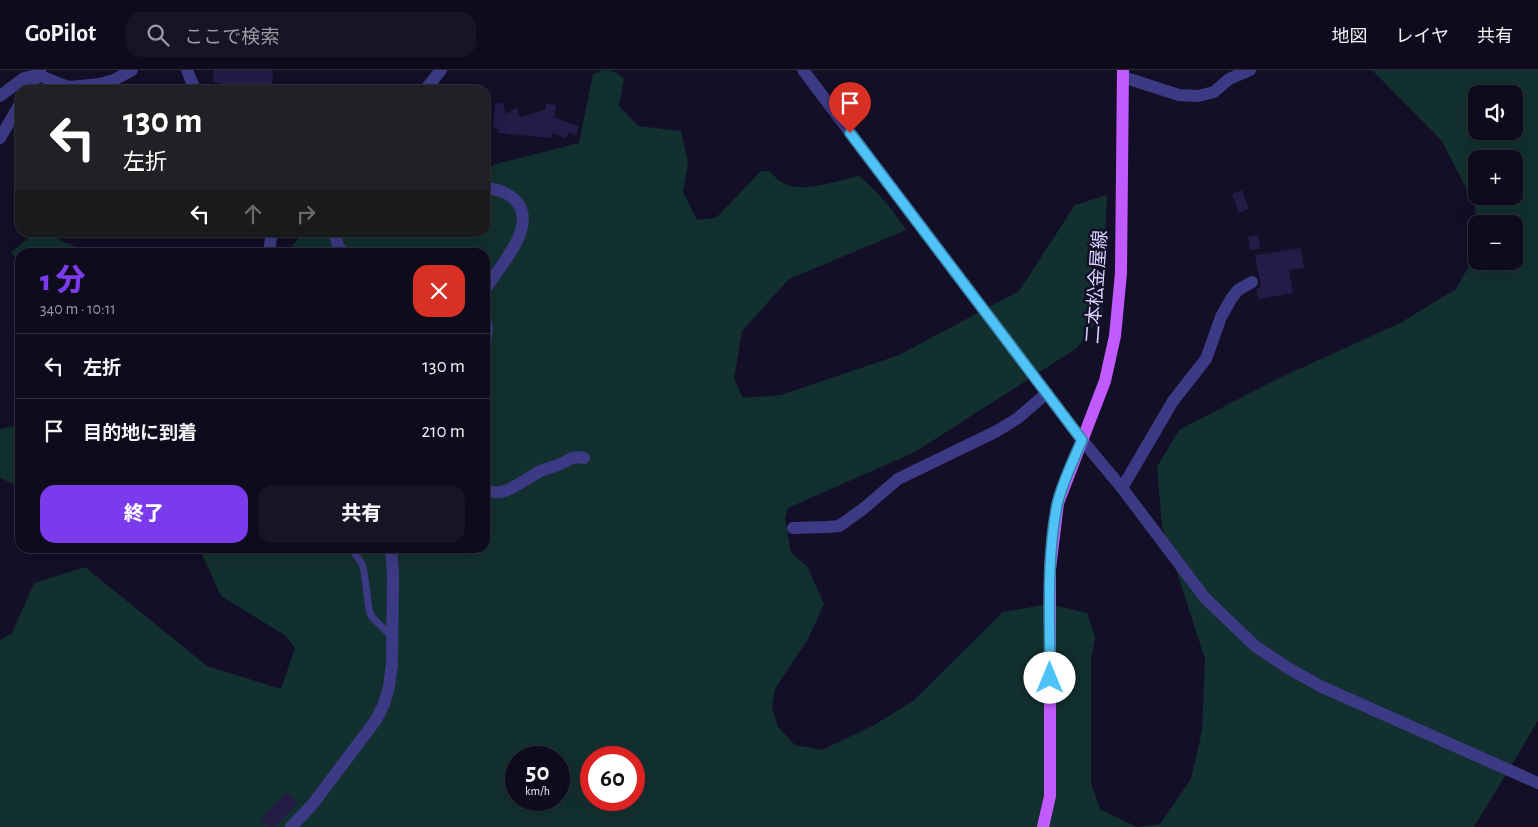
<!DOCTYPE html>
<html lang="ja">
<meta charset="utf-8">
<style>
:root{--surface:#0e0b1c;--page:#171425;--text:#f1f3f6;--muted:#9b9ba3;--line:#2e2b3b;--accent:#7c3aed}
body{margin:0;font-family:"Alegreya Sans","Noto Sans JP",sans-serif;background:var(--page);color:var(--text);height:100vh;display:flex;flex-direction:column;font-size:19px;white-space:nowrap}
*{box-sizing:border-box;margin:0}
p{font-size:16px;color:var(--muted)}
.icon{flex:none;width:28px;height:28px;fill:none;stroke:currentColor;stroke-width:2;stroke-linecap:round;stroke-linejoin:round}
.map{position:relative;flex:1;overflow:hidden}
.details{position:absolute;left:15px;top:178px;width:475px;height:305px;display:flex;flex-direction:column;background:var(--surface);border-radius:15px;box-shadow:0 5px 20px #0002,0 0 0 1px var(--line)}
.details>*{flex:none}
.hud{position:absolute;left:15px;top:15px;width:475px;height:152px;border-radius:15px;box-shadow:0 5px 20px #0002,0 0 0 1px var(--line);background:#202124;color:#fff;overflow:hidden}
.fabs{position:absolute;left:1468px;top:15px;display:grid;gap:10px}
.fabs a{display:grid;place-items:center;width:55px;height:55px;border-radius:10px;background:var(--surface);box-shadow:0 5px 20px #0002,0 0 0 1px var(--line);font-size:25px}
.speed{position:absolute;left:505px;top:676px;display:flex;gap:10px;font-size:25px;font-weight:700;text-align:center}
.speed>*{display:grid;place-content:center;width:65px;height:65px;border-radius:50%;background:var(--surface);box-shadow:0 5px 20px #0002,0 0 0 1px var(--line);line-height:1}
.speed small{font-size:12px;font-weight:400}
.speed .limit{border:8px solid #d22;background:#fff;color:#111}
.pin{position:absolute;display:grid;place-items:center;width:42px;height:42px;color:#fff;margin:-51px -21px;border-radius:50% 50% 50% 0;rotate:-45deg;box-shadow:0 0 5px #0007}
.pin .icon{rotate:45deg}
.me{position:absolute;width:55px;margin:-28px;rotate:0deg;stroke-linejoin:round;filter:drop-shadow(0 0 4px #0008)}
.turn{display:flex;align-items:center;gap:18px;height:105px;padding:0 25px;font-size:22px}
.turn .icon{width:65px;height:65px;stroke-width:2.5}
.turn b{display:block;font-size:35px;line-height:42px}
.lanes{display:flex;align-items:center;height:48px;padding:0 25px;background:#0003;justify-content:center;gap:25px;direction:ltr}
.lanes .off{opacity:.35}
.round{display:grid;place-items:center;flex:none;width:52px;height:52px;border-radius:15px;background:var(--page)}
.head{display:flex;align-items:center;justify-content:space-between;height:85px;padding:0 25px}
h1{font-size:30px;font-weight:800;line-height:38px;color:var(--accent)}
.action{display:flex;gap:10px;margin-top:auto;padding:10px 25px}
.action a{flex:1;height:58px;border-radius:15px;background:var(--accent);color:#fff;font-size:20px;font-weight:800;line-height:58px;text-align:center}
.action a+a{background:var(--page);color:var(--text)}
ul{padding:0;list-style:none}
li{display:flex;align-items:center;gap:15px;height:65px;padding:0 25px;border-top:1px solid var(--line)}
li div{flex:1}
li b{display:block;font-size:19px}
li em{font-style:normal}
header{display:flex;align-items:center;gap:30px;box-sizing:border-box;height:70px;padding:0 25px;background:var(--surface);border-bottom:1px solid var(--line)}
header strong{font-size:24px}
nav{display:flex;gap:28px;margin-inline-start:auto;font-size:18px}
.search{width:350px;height:45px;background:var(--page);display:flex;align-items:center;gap:12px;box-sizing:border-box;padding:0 18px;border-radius:15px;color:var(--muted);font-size:19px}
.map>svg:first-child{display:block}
.green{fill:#12302f;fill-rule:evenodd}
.building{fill:#241b47}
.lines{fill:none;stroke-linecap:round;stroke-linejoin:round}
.service{stroke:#3d3a85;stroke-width:7}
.minor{stroke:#3d3a85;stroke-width:12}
.tertiary{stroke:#3d3a85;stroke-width:12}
.primary{stroke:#c25bff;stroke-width:12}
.route-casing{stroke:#337fa1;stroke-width:12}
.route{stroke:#4fc3f7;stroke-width:9}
.labels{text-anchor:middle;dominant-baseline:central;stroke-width:5;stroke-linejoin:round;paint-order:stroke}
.street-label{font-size:19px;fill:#d9d4ff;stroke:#130f26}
</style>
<header>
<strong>GoPilot</strong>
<div class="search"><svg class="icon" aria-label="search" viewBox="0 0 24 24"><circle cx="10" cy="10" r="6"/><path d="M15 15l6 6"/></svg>ここで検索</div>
<nav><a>地図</a><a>レイヤ</a><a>共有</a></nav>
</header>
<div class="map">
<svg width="1538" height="757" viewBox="0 0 1538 757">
<rect width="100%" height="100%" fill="#130f26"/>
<path class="green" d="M603,0C611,0 618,2 624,9L619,36L638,56L681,61L688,92L683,122L697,150L716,148L761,101H769C775,107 780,112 788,115C806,122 840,110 859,106C879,123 892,138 906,160L789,209L742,261L734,309L743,328L781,325L899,285L1019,221L1075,135L1107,125L1102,244L1077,278L915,382L788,438L785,447L791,483L807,496L824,534L808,569L775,619L772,637L778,657L795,675L822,680L874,655L913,631L1003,542L1049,534L1087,543L1095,567L1091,591V713L1100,739L1137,757L1160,754L1191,709L1202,661L1205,589L1162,456L1157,397L1179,360L1275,310L1400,253L1456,219L1476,183V191H1514V154H1476V159L1475,136L1442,71L1372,0H1538V651L1474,757H0V570L12,563L34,513L85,497L207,596L281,619L295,578L286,566L221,526L199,478H485V182H284L291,179L301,163L485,162V100L496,94L579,73L593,4ZM1476,24H1514V61H1476ZM1476,89H1514V126H1476ZM516,688H559V730H516ZM591,688H634V730H591Z
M44,163L88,182H20V194L11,182L35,163Z
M20,355V417L0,408V359Z"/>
<path class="building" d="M214,0H273L272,20H237V17L220,16V13L213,12Z
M503,32L506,44L517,37L520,47L545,40L546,34L556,35L554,47L579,57L576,65L569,63L566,68L553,63L552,68L498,63L499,59L493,58L495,34Z
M1242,120L1249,139L1239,143L1232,124Z
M1258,165L1260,179L1250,180L1248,167Z
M1301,178L1304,198L1289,200L1293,223L1258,229L1256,219L1260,218V212L1255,185Z
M287,722L298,733L275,757H270L261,749Z"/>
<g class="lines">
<path class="service" d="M351,478L362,494L364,501L369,540L372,547L392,567"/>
<path class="minor" d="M187,0L193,15V20
M1123,7L1179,25L1198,26L1214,22L1229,9L1250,0
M28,20L40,1
M425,20L441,0
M0,26L24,8L38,5L63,15L71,17L100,14L114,10L132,0
M0,68L20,34
M485,118C497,119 508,122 516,131C539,157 498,197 485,220
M334,162L338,176L343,182
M269,182L272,162
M485,249L487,258L485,275
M1122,418L1173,331L1206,289L1221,247L1231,229L1238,220L1252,212
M485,420C507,429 524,408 543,400C548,398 553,397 558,395C568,391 573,385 584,388
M793,458L828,457L839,456L863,439L898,409L997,361L1018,348L1047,323
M291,757L312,735L376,650L384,634L389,617L392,594L393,503L391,478"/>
<path class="tertiary" d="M803,0L1082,370L1122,418L1205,528L1255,576L1288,598L1320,616L1538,713"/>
<path class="primary" d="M1043,757L1050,726V499L1058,433L1105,311L1115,266L1121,203L1123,0"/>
</g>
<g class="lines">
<g class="route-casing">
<path id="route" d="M850,63L1082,370C1073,391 1062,413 1057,435C1046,492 1050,551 1050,608"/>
</g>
<use href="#route" class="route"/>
</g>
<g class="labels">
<g class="street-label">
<text transform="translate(1097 217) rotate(-86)">二本松金屋線</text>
</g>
</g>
</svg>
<div class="fabs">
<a><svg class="icon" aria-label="sound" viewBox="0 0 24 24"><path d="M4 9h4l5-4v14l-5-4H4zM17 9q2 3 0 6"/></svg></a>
<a>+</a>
<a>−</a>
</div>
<div class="speed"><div>50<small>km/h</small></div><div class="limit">60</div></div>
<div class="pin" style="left:850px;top:63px;background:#d93025"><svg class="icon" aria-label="arrive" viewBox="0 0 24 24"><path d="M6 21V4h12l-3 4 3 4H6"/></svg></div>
<svg class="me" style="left:1050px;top:608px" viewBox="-20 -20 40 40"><circle r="19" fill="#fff"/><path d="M0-13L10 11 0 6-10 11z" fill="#4fc3f7"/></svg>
<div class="hud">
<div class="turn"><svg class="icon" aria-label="left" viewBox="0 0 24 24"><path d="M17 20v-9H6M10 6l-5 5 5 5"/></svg><div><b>130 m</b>左折</div></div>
<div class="lanes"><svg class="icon" aria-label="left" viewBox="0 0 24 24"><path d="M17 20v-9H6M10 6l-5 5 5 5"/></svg><svg class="icon off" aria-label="ahead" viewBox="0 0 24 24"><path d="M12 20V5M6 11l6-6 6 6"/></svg><svg class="icon off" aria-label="right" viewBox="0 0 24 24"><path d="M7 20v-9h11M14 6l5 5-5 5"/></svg></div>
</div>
<section class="details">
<div class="head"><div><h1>1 分</h1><p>340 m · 10:11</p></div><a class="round" style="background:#d93025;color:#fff"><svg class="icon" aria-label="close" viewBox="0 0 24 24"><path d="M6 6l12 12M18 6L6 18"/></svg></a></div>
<ul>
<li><svg class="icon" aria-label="left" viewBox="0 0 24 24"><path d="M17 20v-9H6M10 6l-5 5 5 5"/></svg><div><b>左折</b></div><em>130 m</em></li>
<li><svg class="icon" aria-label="arrive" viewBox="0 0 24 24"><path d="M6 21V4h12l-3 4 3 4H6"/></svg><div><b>目的地に到着</b></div><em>210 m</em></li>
</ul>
<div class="action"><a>終了</a><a>共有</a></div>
</section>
</div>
